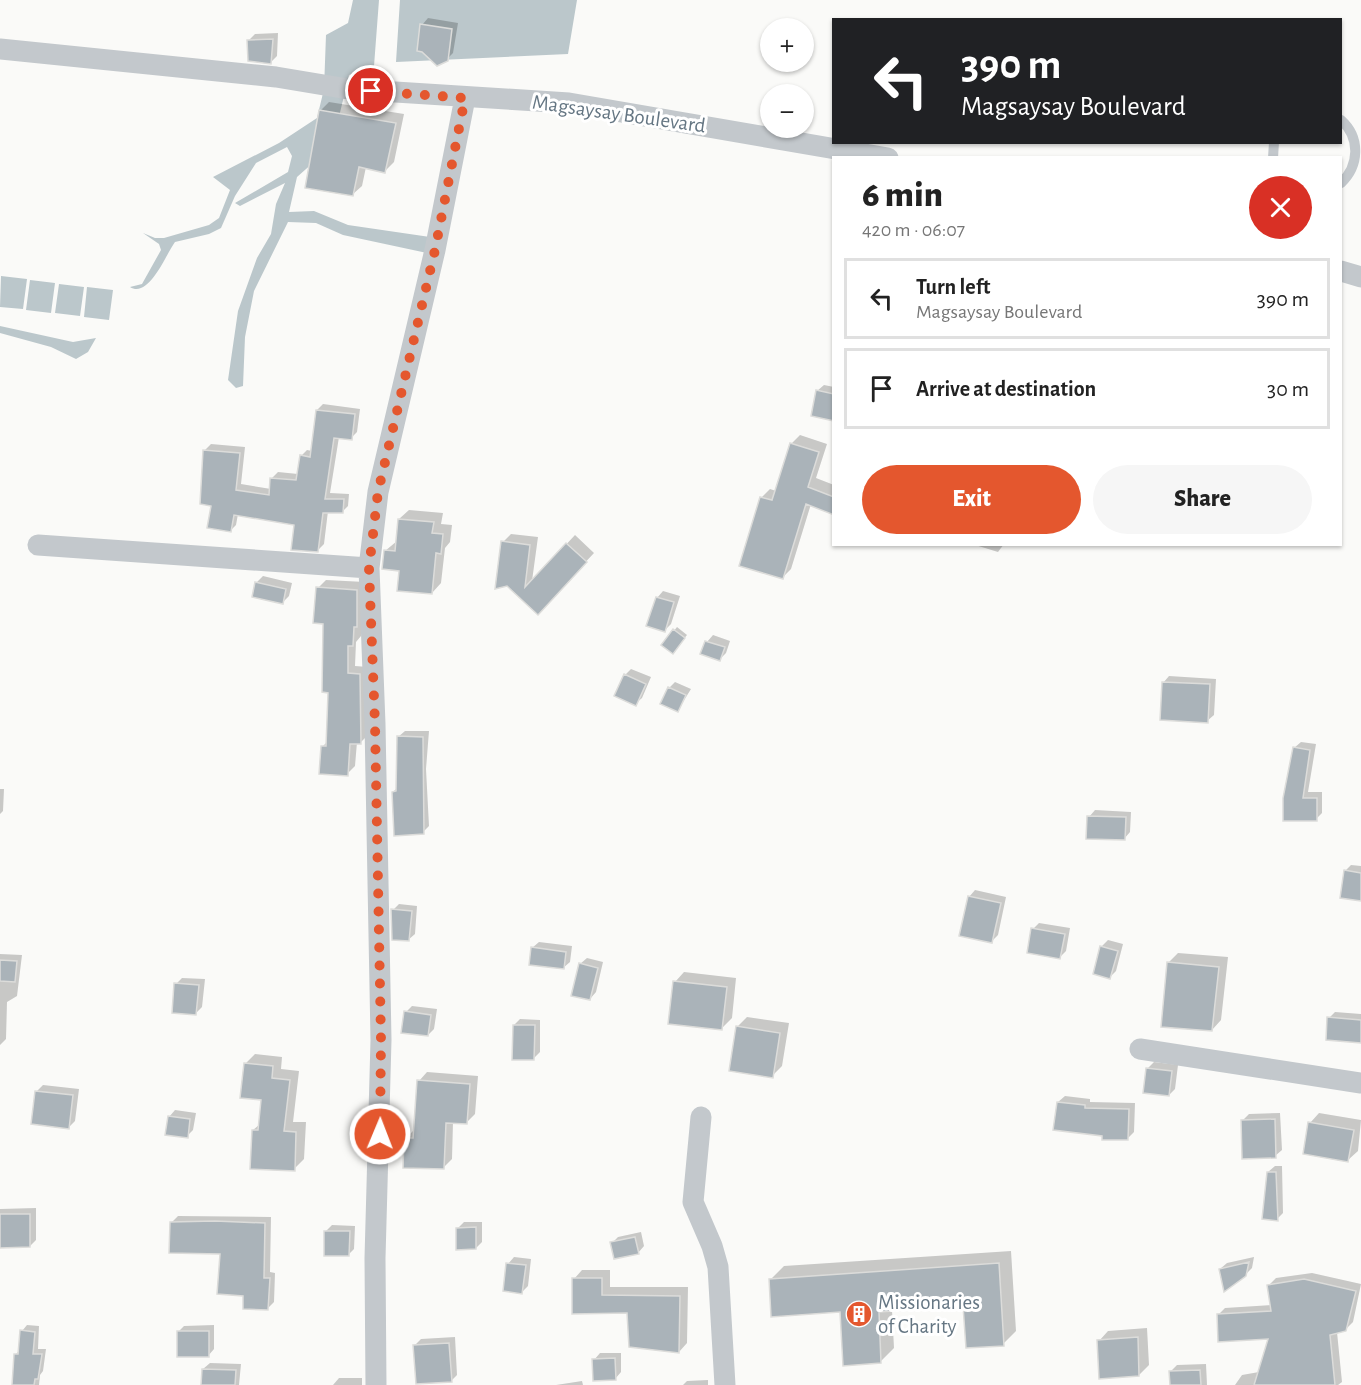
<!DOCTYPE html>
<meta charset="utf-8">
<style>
:root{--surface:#fff;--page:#f6f6f6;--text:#222;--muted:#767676;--line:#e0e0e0;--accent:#e4572e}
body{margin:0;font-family:"Alegreya Sans",sans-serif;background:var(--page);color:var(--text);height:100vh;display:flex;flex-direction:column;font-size:22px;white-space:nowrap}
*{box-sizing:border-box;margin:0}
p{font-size:20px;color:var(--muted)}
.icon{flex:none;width:33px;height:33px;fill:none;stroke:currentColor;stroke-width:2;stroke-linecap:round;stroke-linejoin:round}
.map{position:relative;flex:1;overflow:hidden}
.details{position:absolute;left:832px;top:156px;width:510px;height:390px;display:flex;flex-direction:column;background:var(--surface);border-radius:0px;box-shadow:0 2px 4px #0004}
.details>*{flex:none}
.guide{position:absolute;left:832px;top:18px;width:510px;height:126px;border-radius:0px;box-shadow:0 2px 4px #0004;background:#202124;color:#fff;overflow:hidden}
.fabs{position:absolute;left:760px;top:18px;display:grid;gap:12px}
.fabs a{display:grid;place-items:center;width:54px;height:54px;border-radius:50%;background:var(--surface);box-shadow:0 2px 4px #0004;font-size:30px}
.pin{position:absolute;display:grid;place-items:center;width:51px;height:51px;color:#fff;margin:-26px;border:3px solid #fff;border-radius:50%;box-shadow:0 2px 6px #0007}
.me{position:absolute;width:66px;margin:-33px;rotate:1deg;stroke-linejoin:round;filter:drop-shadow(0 0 4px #0008)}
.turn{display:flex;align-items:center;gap:21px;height:126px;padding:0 30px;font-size:27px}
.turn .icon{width:78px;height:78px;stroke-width:2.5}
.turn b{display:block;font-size:42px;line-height:51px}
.round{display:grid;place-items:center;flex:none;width:63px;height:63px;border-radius:32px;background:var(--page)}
.headline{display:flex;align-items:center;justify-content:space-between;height:102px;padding:0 30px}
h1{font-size:36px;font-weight:800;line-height:45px}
.action{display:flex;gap:12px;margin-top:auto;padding:12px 30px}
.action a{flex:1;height:69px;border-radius:36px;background:var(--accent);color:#fff;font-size:24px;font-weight:800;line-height:69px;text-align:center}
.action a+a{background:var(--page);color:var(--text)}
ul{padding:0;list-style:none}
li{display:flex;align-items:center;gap:18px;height:81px;margin:0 12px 9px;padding:0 18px;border:3px solid var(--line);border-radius:0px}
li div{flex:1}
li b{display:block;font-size:22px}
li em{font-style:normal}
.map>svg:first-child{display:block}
.water{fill:#bbc7cb}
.shadow{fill:#0003}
.building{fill:#aab3b9;stroke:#dcdcda;stroke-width:1.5}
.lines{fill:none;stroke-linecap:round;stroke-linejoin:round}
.service{stroke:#c3c8cc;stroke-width:10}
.minor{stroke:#c3c8cc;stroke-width:21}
.route{stroke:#e4572e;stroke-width:10;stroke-dasharray:0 18}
.labels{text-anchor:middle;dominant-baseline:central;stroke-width:6;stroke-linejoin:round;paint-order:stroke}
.street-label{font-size:21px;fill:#657683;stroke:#fff}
.poi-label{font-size:21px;fill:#657683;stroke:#fff;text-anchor:start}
</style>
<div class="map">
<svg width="1361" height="1385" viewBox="0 0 1361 1385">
<rect width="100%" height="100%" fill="#fafaf8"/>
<path class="water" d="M353,0H379L374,66L349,75L332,146L297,177L289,212L314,211L348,225L430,237L427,253L343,235L316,223L288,222L254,291L245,337L243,386L236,388L228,380L238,311L257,258L271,234L276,204L285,183L240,206L235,203L288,172L292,156L287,147L256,163L235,196L221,228L209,234L175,242C166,254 149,299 130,287L142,284L161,250L159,244L143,233L155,238H164L209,225L219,218L230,190L213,177L279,143L317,118L324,89L326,35L348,23Z
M400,0H577L568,54L396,62Z
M1,276L27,279L23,309L0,307Z
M30,280L55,283L51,313L26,310Z
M59,284L84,287L80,316L55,313Z
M87,287L113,290L109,320L84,317Z
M0,326L73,342L96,338L88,352L76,359L51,347L0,333Z"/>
<path class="shadow" d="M428,18L458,23L453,53L447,59L422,25Z
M278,33L277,56L271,62L249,40L255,34Z
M329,102L404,114L394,162L385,171L366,167L362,186L353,194L320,111Z
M824,385L834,387V419L817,391Z
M323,404L360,409L357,432L351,438L339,437L330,493L349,494L348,506L342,512L328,511L324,544L318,550L296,523L238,514L236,525L230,531L213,504L205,450L211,444L245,447L241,484L271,489L272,478L278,472L298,474L301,456L307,450L312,451L317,410Z
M800,435L827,444L816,478L834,485V513L811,504L791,569L782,578L762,497L770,489L776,491L791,444Z
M409,510L443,513L441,524L452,525L450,542L445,548L441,583L432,593L401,570L385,551L397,541L399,519Z
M511,534L538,537L532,581L575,535L594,553L538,613L503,542Z
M972,544H1004L998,552Z
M263,576L292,583L289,596L283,602L257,582Z
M326,580L365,582L361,636L356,642L355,666L368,667L369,734L361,742H357L355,766L347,774L322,747L328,741L329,691L325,623L318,588Z
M663,591L680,596L671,624L665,630L657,598Z
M677,627L687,635L675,649L663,645Z
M713,635L730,641L726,653L720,659L707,642Z
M631,669L651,677L642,698L635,704L625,675Z
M1169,676L1216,679L1214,715L1207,721L1163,683Z
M675,682L691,689L678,710L669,688Z
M405,731H429L426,769L429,826L423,832L393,792L397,788L398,737Z
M1301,742L1316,744L1308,792H1322V813L1316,819L1285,820L1294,748Z
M0,789H4L3,811L0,814Z
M1095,810L1131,812L1130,832L1124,839L1089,817Z
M1351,865L1361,866V899L1345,871Z
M975,890L1006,897L998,935L991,942L969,897Z
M399,904L417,906L415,934L408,940L393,910Z
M1039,923L1070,928L1066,951L1060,957L1033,929Z
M1108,940L1123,944L1116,971L1110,977L1101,947Z
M539,942L572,946L570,962L563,968L532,948Z
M1178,953L1228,957L1221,1020L1212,1030L1168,963Z
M0,954L22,955L17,996L7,1002L6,1039L0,1045Z
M587,958L603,962L596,992L590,999L580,964Z
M684,972L736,978L732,1018L722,1028L675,982Z
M182,978L205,979L202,1007L196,1013L176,984Z
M412,1006L437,1009L434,1029L428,1035L406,1012Z
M1335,1012L1361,1014V1041L1329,1018Z
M747,1017L789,1023L782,1066L772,1076L737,1027Z
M520,1019L540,1020V1052L534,1058L514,1025Z
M255,1054L282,1057L281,1069L299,1071L293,1122H306L304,1159L294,1169L253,1130L260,1124L262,1098L245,1064Z
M1154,1062L1178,1065L1175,1089L1169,1095L1147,1069Z
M427,1072L478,1076L475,1114L466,1123L453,1122L452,1159L444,1167L406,1138L414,1130L419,1081Z
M43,1085L79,1089L75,1121L69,1127L37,1091Z
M1065,1096L1090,1099V1102L1135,1103L1134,1132L1127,1139L1103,1135L1058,1102Z
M175,1110L196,1113L193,1130L187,1136L169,1117Z
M1280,1113L1282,1150L1275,1156L1243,1120L1249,1114Z
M1319,1113L1361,1120L1358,1151L1348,1160L1310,1123Z
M1275,1166H1282L1283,1213L1277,1219L1268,1172Z
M36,1208V1240L30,1246H0V1209Z
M178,1216L271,1217L270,1272L275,1273L274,1302L268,1308L245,1295L222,1252L171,1223Z
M464,1222H482V1242L476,1248L458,1228Z
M332,1225L355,1226L354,1249L348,1255L326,1231Z
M641,1232L644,1246L638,1253L612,1243L618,1237Z
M1011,1251L1016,1331L1003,1344L965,1305L892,1310L894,1348L881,1361L841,1310L771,1279L784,1266Z
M514,1257L531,1259L528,1286L522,1292L508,1264Z
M1254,1257L1252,1268L1245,1275L1220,1269L1227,1263Z
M582,1270H610V1287H688L687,1343L679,1352L629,1312L574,1279Z
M1312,1273L1361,1284L1353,1322L1345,1330L1337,1332L1342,1382L1338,1385H1235L1242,1375L1259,1372L1270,1338L1218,1315L1225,1308L1272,1305L1269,1285L1276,1278Z
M27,1325L39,1326L38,1349H46L43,1371L40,1375L39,1385H13L16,1354L20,1350L22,1331Z
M214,1325V1349L208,1356L178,1332L184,1326Z
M1147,1328L1149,1365L1139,1375L1099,1341L1108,1331Z
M455,1337L457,1375L451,1381L415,1345L421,1339Z
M600,1353H621V1372L615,1379L594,1360Z
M210,1363L241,1364L239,1385H203V1369Z
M1206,1364L1207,1385H1171V1371L1177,1365Z
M339,1378H362V1385H333Z
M708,1380V1385H683L687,1381Z
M582,1381L583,1385H556Z"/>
<path class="building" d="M420,24L452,29L448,61L437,66L422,52L417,51Z
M273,39L271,64L248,61L247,40Z
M319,110L396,123L385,173L359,167L353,196L305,188Z
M816,390L834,394V421L811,416Z
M316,410L355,414L352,440L334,438L325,499H344L343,513H323L318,552L291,550L294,525L234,515L231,532L207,528L211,506L200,504L203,450L240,453L236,490L269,495L270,478L296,480L300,455L310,457Z
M790,443L819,452L808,487L834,497V515L806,504L783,579L739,566L760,497L772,500Z
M398,519L434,522L432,533L443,534L441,554L436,553L432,594L397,591L399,571L382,569L384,550L395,551Z
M501,541L530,545L525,587L566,543L587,562L538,615L507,586L495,589Z
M255,582L286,589L283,604L252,597Z
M316,587L357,590V627H354L353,646H348V673L360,674L361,744H350L348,776L319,774L321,746H326L328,693L322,692L323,624L313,623Z
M656,597L674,602L665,632L646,626Z
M673,629L685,638L673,654L661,645Z
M705,641L725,647L720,661L700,654Z
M624,674L646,684L636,706L614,696Z
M1162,682L1210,684L1208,723L1160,720Z
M668,687L686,695L678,712L660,704Z
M397,736L423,737L424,834L394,836L392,792L396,791Z
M1293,747L1310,750L1303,798H1317V821H1283V798Z
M1087,816L1126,817L1125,840L1086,839Z
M1344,870L1361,873V901L1340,898Z
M968,896L1001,903L992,943L959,936Z
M391,909L412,911L409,941L392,940Z
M1031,928L1065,934L1060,959L1027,953Z
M1100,946L1118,951L1110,979L1093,974Z
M531,947L566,952L564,969L529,965Z
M0,960L17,961L15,982L0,981Z
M1167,962L1219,967L1212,1031L1161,1027Z
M579,963L598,968L590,1000L571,996Z
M673,981L727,987L722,1030L668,1024Z
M174,983L199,985L196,1015L172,1013Z
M404,1011L431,1015L428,1036L401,1033Z
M1327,1017L1361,1020V1043L1326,1040Z
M513,1025H535L534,1060H512Z
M736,1026L780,1033L773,1078L729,1071Z
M244,1063L273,1066L272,1078L290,1080L284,1131L296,1132L295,1171L250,1169L252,1130H258L261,1100L240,1098Z
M1146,1068L1172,1071L1169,1096L1143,1093Z
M417,1080L470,1084L467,1124L446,1123L444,1169L403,1168L404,1138H413Z
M35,1091L73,1095L69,1129L31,1124Z
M1057,1102L1085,1105V1108L1129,1109L1128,1140H1102V1136L1053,1130Z
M168,1116L190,1119L188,1138L165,1135Z
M1275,1119L1276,1158L1242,1159L1241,1120Z
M1308,1122L1354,1130L1348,1162L1303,1154Z
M1267,1172H1276L1278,1221L1262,1219Z
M0,1214H30V1247L0,1248Z
M215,1221L265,1223L264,1278H270L268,1310L243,1309V1296L217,1294L220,1254L169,1253L170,1222Z
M476,1227V1249L456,1250V1228Z
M324,1231H350L349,1256H324Z
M635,1237L639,1254L614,1259L610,1242Z
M1249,1262L1246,1276L1224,1292L1219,1269Z
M506,1263L526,1265L522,1294L503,1291Z
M999,1263L1004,1346L966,1348L963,1306L879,1312L881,1363L843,1366L840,1312L771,1317L769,1279Z
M572,1278H602V1295L680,1296L679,1353L629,1347L627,1313L572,1314Z
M1304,1279L1356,1291L1346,1331L1330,1335L1335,1385H1254L1268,1339L1218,1342L1217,1314L1271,1311L1267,1285Z
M20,1330L35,1332L33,1354H42L38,1379H35L34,1385H12L14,1354H18Z
M177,1331H209V1357H177Z
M1138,1337L1139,1376L1099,1379L1097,1340Z
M449,1343L452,1382L416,1384L413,1345Z
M615,1358L616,1380L593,1381L592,1359Z
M202,1369L236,1370L235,1385H201Z
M1200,1370L1201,1385H1170L1169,1371Z"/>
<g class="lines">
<path class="service" d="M1341,120C1361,138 1359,166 1341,183
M1273,158L1274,142"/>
<path class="minor" d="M0,49L276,77L348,89L569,103L888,158
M1341,271L1361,277
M38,545L369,568
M1140,1049L1361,1083
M701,1117L693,1202L712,1246L718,1267L725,1385
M376,1385L375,1258L381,1040L375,724L369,568L378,492L435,250L465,98"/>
</g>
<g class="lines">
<path class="route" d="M371,91L465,98L435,250L378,492L369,568L375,724L381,1040L380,1134"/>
</g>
<defs>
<g id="building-disc" transform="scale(1.35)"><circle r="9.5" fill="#e4572e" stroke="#fff"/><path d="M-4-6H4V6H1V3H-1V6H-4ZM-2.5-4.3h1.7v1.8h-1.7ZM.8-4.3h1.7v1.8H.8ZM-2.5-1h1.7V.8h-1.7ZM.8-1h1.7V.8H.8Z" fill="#fff"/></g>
</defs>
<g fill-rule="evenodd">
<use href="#building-disc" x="859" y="1314"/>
</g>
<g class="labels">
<g class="street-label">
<text transform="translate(619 114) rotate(8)">Magsaysay Boulevard</text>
</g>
<g class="poi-label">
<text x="878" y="1302">Missionaries<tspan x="878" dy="24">of Charity</tspan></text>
</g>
</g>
</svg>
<div class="fabs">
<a>+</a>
<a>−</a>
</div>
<div class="pin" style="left:371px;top:91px;background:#d93025"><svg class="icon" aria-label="arrive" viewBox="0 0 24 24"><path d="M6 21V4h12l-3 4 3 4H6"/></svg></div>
<svg class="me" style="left:380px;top:1134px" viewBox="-20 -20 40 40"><circle r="17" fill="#e4572e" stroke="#fff" stroke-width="3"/><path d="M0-11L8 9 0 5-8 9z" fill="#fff"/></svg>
<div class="guide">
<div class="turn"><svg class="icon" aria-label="left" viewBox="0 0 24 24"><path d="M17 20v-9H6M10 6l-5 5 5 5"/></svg><div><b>390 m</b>Magsaysay Boulevard</div></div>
</div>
<section class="details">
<div class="headline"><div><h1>6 min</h1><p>420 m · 06:07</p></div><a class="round" style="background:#d93025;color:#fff"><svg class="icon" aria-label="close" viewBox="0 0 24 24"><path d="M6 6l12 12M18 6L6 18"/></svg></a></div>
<ul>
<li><svg class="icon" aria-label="left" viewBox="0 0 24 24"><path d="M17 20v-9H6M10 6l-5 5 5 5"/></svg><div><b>Turn left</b><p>Magsaysay Boulevard</p></div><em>390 m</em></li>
<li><svg class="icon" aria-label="arrive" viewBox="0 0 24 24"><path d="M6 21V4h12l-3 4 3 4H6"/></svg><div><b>Arrive at destination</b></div><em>30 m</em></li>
</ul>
<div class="action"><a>Exit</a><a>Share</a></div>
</section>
</div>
